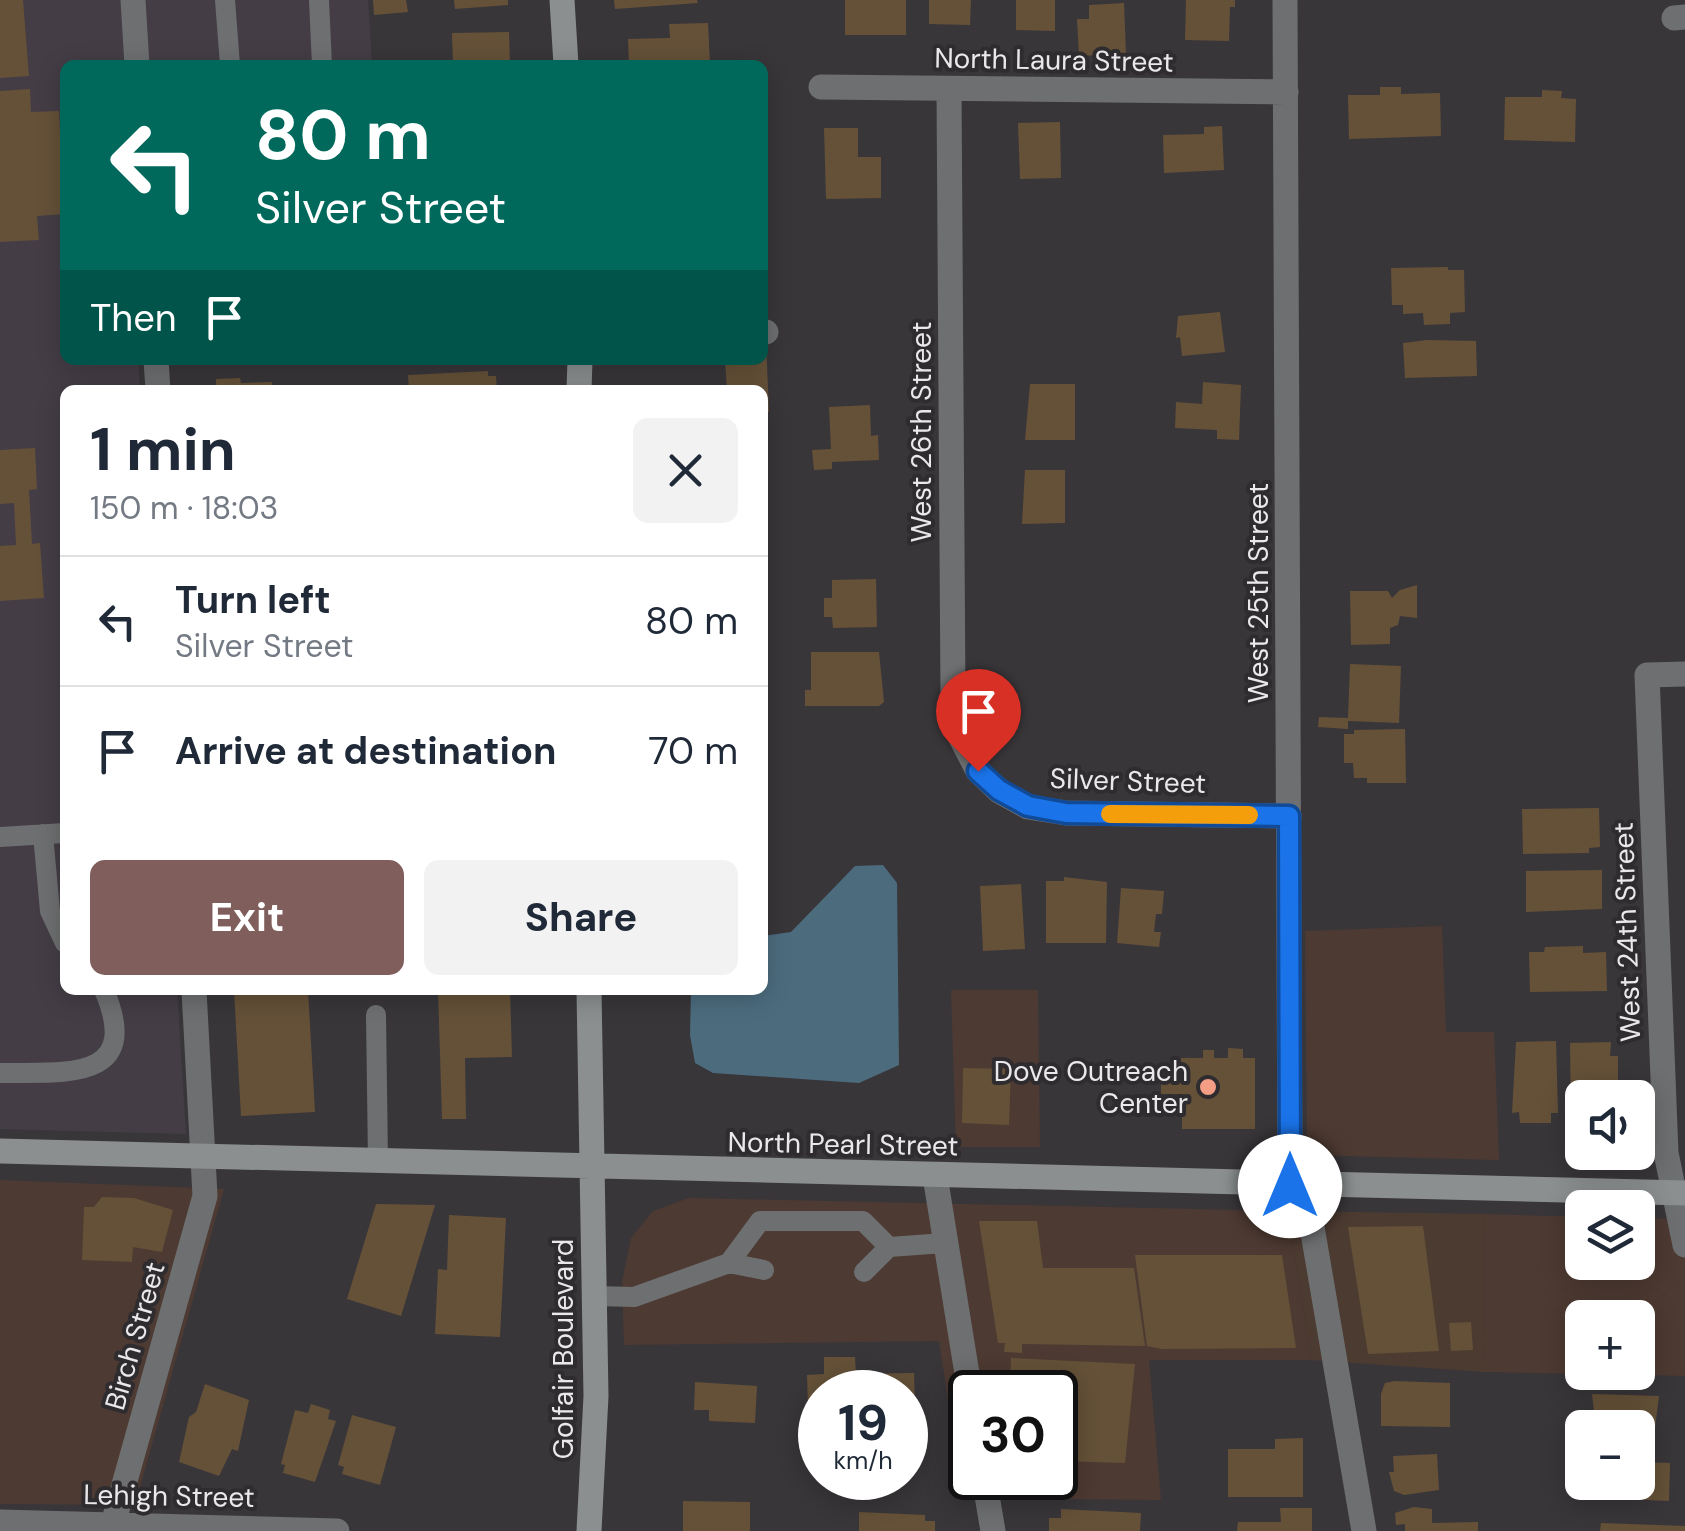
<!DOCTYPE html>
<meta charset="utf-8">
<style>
:root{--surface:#fff;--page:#f2f2f3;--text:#1f2937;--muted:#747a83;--line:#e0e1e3;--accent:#7f5e5b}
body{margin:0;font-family:"DM Sans",sans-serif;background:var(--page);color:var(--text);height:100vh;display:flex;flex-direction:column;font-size:38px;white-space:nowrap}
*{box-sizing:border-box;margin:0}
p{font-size:32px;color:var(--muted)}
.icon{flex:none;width:55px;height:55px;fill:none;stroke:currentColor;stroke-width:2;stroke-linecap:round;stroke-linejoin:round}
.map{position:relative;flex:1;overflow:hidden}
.drawer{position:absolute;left:60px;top:385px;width:708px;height:610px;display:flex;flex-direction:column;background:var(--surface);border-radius:15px;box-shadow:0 5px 25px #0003}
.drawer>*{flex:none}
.top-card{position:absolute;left:60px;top:60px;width:708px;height:305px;border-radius:15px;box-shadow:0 5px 25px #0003;background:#00695c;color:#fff;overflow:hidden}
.buttons{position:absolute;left:1565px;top:1080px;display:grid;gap:20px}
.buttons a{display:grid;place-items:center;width:90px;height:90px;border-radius:15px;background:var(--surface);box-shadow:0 5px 25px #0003;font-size:50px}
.speed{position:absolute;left:798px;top:1370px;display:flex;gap:20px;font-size:50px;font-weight:700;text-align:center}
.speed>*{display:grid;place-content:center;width:130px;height:130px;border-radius:50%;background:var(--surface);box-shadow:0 5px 25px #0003;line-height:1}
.speed small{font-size:25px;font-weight:400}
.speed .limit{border:5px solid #111;border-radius:15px;background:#fff;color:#111}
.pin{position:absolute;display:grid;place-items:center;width:85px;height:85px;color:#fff;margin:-102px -42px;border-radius:50% 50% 50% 0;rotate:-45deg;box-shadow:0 0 10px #0007}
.pin .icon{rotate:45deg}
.me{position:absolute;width:110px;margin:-55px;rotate:0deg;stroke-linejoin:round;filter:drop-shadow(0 0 8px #0008)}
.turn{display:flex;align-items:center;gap:35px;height:210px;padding:0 30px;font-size:45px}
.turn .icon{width:130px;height:130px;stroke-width:2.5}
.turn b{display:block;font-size:70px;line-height:85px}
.then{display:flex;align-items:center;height:95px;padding:0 30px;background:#0003;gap:20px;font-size:38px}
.round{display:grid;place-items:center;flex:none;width:105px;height:105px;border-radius:15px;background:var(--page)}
.summary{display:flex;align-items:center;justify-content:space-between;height:170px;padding:0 30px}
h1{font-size:60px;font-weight:700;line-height:75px}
.primary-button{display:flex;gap:20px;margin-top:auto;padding:20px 30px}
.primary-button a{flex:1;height:115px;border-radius:15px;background:var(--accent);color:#fff;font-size:40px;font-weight:700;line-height:115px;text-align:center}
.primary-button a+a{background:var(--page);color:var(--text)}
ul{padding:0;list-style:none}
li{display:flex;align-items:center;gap:30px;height:130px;padding:0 30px;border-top:2px solid var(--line)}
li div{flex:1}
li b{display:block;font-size:38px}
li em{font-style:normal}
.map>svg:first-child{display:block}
.commercial{fill:#4d3a32;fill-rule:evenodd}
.industrial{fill:#4c3b31}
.built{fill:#443d46}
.water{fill:#4c6c7e}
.building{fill:#655138}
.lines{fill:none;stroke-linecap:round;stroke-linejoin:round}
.lane{stroke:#6d6f70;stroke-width:20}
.street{stroke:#6d6f70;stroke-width:25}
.secondary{stroke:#8b8f90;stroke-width:25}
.route-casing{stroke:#114b97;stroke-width:25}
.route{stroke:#1a73e8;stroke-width:18}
.slow{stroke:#f59e0b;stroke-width:18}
.poi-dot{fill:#f49e86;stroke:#2f2c30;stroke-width:4}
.labels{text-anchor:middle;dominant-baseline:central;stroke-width:8;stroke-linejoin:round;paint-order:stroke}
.street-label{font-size:28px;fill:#eae8ea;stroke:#2f2c30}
.poi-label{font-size:28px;fill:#eae8ea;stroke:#2f2c30;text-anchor:end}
</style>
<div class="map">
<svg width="1685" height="1531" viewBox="0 0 1685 1531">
<rect width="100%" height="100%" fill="#39363a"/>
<path class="commercial" d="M1442,926L1446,1032H1494L1499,1160L1307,1155L1305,931Z
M951,990H1038L1040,1147H956Z
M0,1180L224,1189L135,1505L0,1504Z
M689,1198L1288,1211L1311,1360H1149L1161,1500L963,1498L939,1341L624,1345L622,1282L631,1238L653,1211ZM970,1392H1055V1478H970Z
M1484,1214L1582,1217V1262H1638V1218L1685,1219V1376L1485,1372ZM1582,1318H1638V1372H1582Z"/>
<path class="industrial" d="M1288,1211L1484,1214L1485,1372L1311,1360Z"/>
<path class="built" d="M0,0H368L372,65H65V360H138L140,390H65V990H177L186,1134L0,1129Z"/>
<path class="water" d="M883,865L897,883L899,1065L859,1083L713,1073L695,1063L690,1035L691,990H762L763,936L791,932L855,866Z"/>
<path class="building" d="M0,0H23L29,76L0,78Z
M373,0H406L408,12L374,15Z
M454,0H508V5L455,9Z
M614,0H697L698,3L615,9Z
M845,0H906V35H845Z
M929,0H971L970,25L929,24Z
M1016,0H1055V31L1016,30Z
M1186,0H1235V7H1230L1229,41L1185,40Z
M1124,3L1126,54L1079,56L1077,19H1089V5Z
M708,23L710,65H629L628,39L670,38L669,24Z
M509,32L510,65H453L452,33Z
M1380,87H1401V94L1440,93L1441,136L1349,139L1348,95H1380Z
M30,89L31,112L59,111L60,133H65V214L37,216L39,240L0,242V91Z
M1542,90L1562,91L1561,98L1576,99L1575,142L1504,140L1505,97H1542Z
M1060,122L1061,178L1020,179L1018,123Z
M1222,126L1224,170L1164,173L1163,135L1204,134V127Z
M824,128H858V157H881V198L826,199Z
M1448,267V270H1464L1465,312L1450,313V324L1424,325L1423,313L1403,314V305H1392L1391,268Z
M1220,312L1225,352L1182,356L1180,337L1176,338L1178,316Z
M1427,340L1476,341L1477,376L1405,378L1403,343Z
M762,343H766L769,412H762V390H727L725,360H762Z
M488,371V376H496L497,390H409L408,375Z
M240,378L241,383L272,382V390H216V379Z
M1203,382L1241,385L1239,440L1217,439V430L1175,428L1176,402L1202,404Z
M1030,384H1075V440H1025Z
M870,405L871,436L878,435L879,460L832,462V469L814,470L812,450L831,449L829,407Z
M35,448L37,489L29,490L32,544L40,543L44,598L0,601V546L16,545L14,503L0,504V450Z
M1025,470H1065V523L1022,524Z
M876,579L877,627L833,628L832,617H824V598H832V580Z
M1417,585V618L1400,616L1398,625L1390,628V644L1351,645L1350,591H1388L1392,598L1400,590Z
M811,652H879L884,702L879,706H805V690H811Z
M1350,664L1401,666L1399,723L1348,721V729L1318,727L1319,717L1348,718Z
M1405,729L1406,783H1367V778H1354L1353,763H1344V734H1354V730Z
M1599,808L1600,847L1589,848V853L1523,854L1522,809Z
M1602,870V909L1526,912V871Z
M1064,877L1107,882L1106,943H1046V881H1064Z
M1021,884L1025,949L983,951L980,886Z
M1121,888L1164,891L1162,914H1156L1154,932H1161L1159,947L1117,943Z
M1583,946V953L1606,952L1607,991L1530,992L1529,952H1544L1545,947Z
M234,990H308L315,1112L241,1116Z
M438,990H510L512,1057L465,1058L466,1119H442Z
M1556,1041L1558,1113H1551V1123H1520L1519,1112L1512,1113L1516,1042Z
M1611,1042L1610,1056H1618V1097L1582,1098V1120L1571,1121L1570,1043Z
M1228,1048L1243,1049V1058H1255V1129H1182V1094H1161V1080H1182L1181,1058H1203V1050H1214V1058H1228Z
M963,1068L1011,1069L1009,1125L962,1123Z
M102,1197L134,1198L173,1210L162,1252L133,1247L132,1262L82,1260L84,1207H94Z
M376,1204L435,1205L401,1316L347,1299Z
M449,1215L506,1218L500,1337L435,1334L438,1269L447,1270Z
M979,1221H1037L1043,1268H1134L1145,1346L1022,1344V1353L1004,1352L1005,1343H998Z
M1423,1226L1439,1351L1368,1354L1348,1227Z
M1135,1255H1282L1296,1348L1162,1349L1147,1346Z
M1581,1262H1637L1640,1280L1583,1278Z
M1471,1322L1473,1350L1451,1351L1449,1323Z
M824,1357H855L856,1374L914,1373L915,1406H905V1392H820V1408H808L807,1375L824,1374Z
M1011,1358L1135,1364L1125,1463L1055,1461V1392H1010Z
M1395,1381L1450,1383V1427L1381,1426V1394L1385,1383Z
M695,1382L757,1386L755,1423L709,1421V1410H694Z
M205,1384L249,1400L238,1451L232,1449L219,1476L179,1462L189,1417L196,1412Z
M1592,1394L1659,1396L1654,1436H1638V1428H1596Z
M311,1404L330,1410L328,1419L336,1421L315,1482L283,1473L285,1465L281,1464L295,1410L308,1413Z
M352,1415L396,1427L380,1485L342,1474L344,1467L338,1465Z
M1303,1438V1497H1228V1449H1275V1439Z
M1437,1454L1439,1490L1404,1495L1394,1491L1389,1472H1394L1393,1456Z
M1638,1462L1670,1463L1669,1501L1600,1498V1482H1638Z
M683,1501L750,1502V1531H683Z
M1414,1507L1432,1509V1523L1478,1522V1531H1405V1524L1396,1525L1395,1513Z
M1280,1508H1312V1531H1237L1238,1522H1281Z
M1061,1509L1141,1513L1140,1531H1049V1518H1061Z
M859,1512L925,1515V1521H935V1531H859Z
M1601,1523L1685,1526V1531H1600Z"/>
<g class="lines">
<path class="lane" d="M225,0L230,65
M319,0L322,65
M43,834L50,911L65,943
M0,837L65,833
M376,1015L378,1161
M0,1073C63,1072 144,1083 104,990
M729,1263L760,1221H863L889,1247
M864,1272L889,1247L945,1243
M594,1296L634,1297L729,1263L764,1270"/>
<path class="street" d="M133,0L137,65
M1285,0L1290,1186
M1674,18L1685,17
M821,87L1286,92
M949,89L953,698L960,736L978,771L999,791L1028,807L1066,813L1289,816
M762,332H766
M156,360L158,390
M1685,674L1647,675L1666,1153L1685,1245
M935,1176L970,1392
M1305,1186L1364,1531
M984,1478L993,1531
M0,1522L337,1531
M111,1531L205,1196L194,990"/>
<path class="secondary" d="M562,0L566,65
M579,390L580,360
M0,1151L1685,1193
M589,1531L596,1396L589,990"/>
</g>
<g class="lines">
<g class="route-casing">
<path id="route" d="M978,771L999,790L1028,806L1066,813L1289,816L1290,1186"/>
</g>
<use href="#route" class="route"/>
<path class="slow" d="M1110,814L1249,815"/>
</g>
<circle class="poi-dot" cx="1208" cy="1087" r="10"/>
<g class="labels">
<g class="street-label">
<text transform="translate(1054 60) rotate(1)">North Laura Street</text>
<text transform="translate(921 432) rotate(-90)">West 26th Street</text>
<text transform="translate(1258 593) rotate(-90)">West 25th Street</text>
<text transform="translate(1128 781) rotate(2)">Silver Street</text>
<text transform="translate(1627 932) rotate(-92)">West 24th Street</text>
<text transform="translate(843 1144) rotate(1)">North Pearl Street</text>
<text transform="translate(135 1336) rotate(-74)">Birch Street</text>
<text transform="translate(563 1349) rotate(-90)">Golfair Boulevard</text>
<text transform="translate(169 1496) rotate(1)">Lehigh Street</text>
</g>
<g class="poi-label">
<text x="1188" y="1071">Dove Outreach<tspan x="1188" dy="32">Center</tspan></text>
</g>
</g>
</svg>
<div class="buttons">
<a><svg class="icon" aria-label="sound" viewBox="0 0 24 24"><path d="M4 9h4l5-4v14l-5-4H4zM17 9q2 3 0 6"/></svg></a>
<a><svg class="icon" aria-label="layers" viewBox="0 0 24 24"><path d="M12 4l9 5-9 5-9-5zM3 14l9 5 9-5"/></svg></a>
<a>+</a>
<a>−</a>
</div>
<div class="speed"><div>19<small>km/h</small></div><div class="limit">30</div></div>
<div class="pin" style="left:978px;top:771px;background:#d93025"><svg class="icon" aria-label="arrive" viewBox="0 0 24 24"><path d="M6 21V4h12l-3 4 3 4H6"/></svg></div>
<svg class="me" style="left:1290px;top:1186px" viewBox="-20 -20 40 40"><circle r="19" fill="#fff"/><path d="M0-13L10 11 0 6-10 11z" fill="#1a73e8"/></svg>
<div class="top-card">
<div class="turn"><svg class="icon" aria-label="left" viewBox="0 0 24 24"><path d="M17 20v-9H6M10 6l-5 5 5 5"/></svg><div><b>80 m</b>Silver Street</div></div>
<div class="then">Then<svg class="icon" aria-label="arrive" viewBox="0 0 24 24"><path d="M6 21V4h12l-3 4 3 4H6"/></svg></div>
</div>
<section class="drawer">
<div class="summary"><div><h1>1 min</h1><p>150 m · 18:03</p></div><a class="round"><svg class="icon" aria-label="close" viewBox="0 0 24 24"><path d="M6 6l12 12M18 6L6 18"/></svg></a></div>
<ul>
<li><svg class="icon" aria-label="left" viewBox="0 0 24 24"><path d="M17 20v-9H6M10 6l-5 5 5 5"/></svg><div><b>Turn left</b><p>Silver Street</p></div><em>80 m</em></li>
<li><svg class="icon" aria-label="arrive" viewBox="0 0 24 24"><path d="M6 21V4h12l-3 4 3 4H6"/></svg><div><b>Arrive at destination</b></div><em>70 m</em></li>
</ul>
<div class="primary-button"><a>Exit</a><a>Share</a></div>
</section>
</div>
